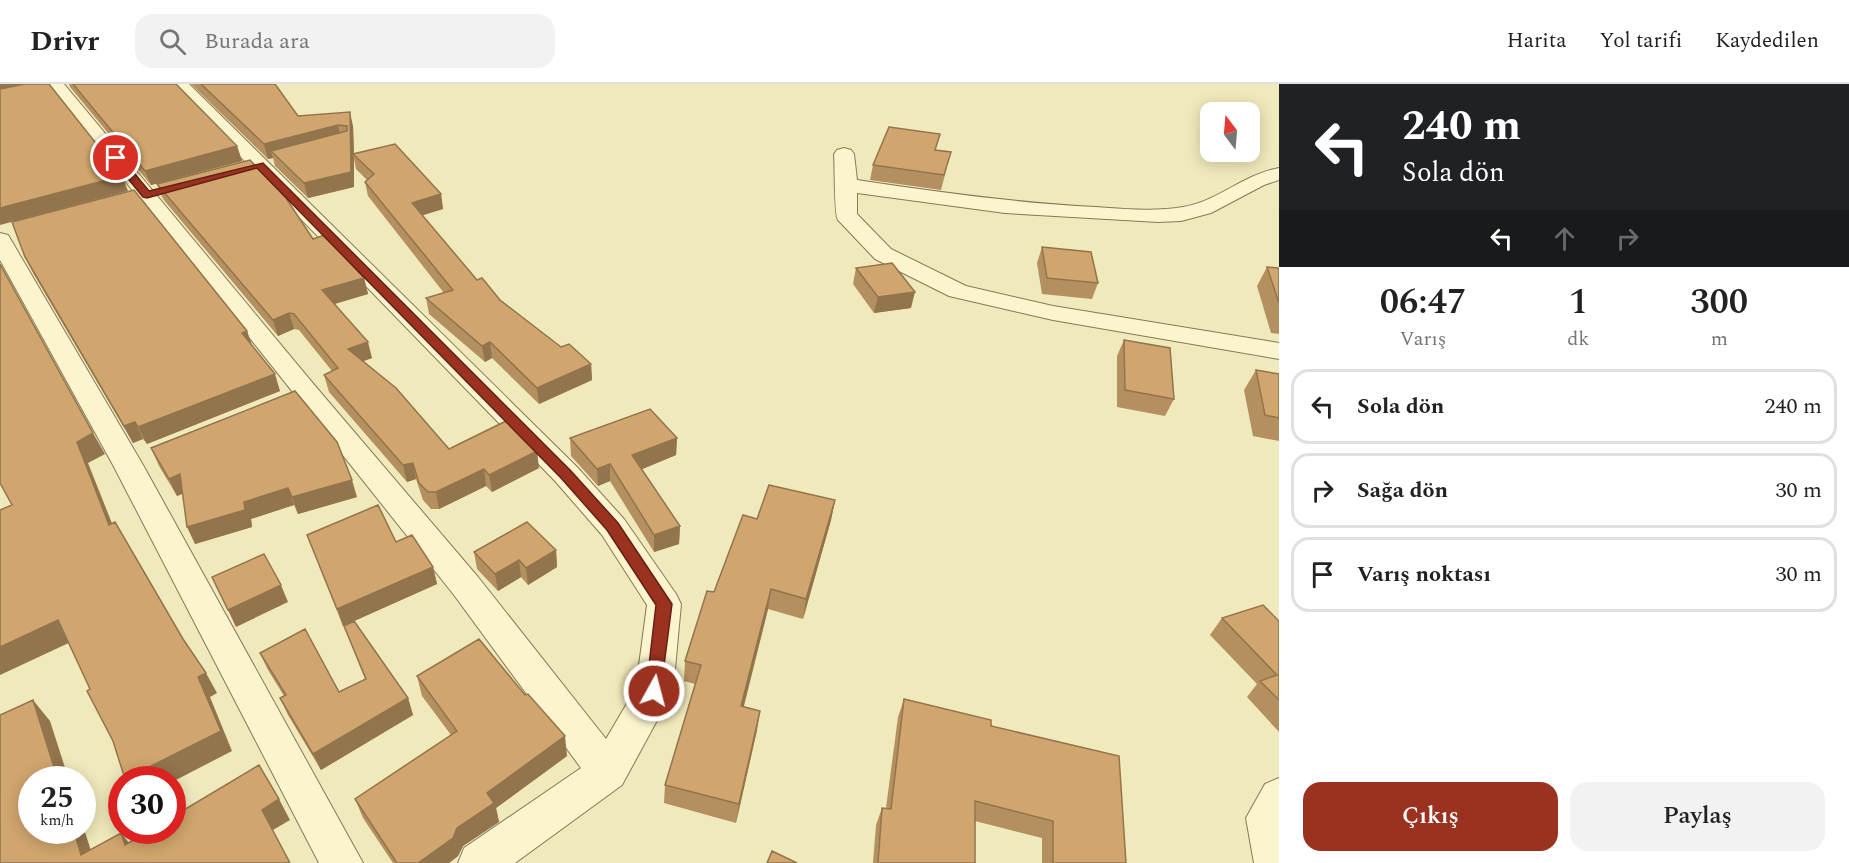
<!DOCTYPE html>
<html lang="tr">
<meta charset="utf-8">
<style>
:root{--surface:#fff;--page:#f2f2f2;--text:#222;--muted:#767676;--line:#e0e0e0;--accent:#9b3220}
body{margin:0;font-family:Spectral,serif;background:var(--page);color:var(--text);height:100vh;display:flex;flex-direction:column;font-size:22px;white-space:nowrap}
*{box-sizing:border-box;margin:0}
p{font-size:20px;color:var(--muted)}
.icon{flex:none;width:33px;height:33px;fill:none;stroke:currentColor;stroke-width:2;stroke-linecap:round;stroke-linejoin:round}
.map{position:relative;flex:1;overflow:hidden}
.details{display:flex;flex-direction:column;background:var(--surface);width:570px}
.details>*{flex:none}
.banner{background:#202124;color:#fff;overflow:hidden}
.needle{width:39px;rotate:344deg}
.tools{position:absolute;left:1200px;top:18px;display:grid;gap:12px}
.tools a{display:grid;place-items:center;width:60px;height:60px;border-radius:12px;background:var(--surface);box-shadow:0 3px 15px #0003;font-size:30px}
.speed{position:absolute;left:18px;top:682px;display:flex;gap:12px;font-size:30px;font-weight:700;text-align:center}
.speed>*{display:grid;place-content:center;width:78px;height:78px;border-radius:50%;background:var(--surface);box-shadow:0 3px 15px #0003;line-height:1}
.speed small{font-size:15px;font-weight:400}
.speed .limit{border:9px solid #d22;background:#fff;color:#111}
.pin{position:absolute;display:grid;place-items:center;width:51px;height:51px;color:#fff;margin:-26px;border:3px solid #fff;border-radius:50%;box-shadow:0 2px 6px #0007}
.me{position:absolute;width:66px;margin:-33px;rotate:7deg;stroke-linejoin:round;filter:drop-shadow(0 0 4px #0008)}
.turn{display:flex;align-items:center;gap:21px;height:126px;padding:0 24px;font-size:27px}
.turn .icon{width:78px;height:78px;stroke-width:2.5}
.turn b{display:block;font-size:42px;line-height:51px}
.lanes{display:flex;align-items:center;height:57px;padding:0 24px;background:#0003;justify-content:center;gap:30px;direction:ltr}
.lanes .off{opacity:.35}
.eta{display:flex;justify-content:space-evenly;align-items:center;height:102px;text-align:center}
.eta b{font-size:36px;font-weight:600;line-height:42px}
.button{display:flex;gap:12px;margin-top:auto;padding:12px 24px}
.button a{flex:1;height:69px;border-radius:18px;background:var(--accent);color:#fff;font-size:24px;font-weight:600;line-height:69px;text-align:center}
.button a+a{background:var(--page);color:var(--text)}
ul{padding:0;list-style:none}
li{display:flex;align-items:center;gap:18px;height:75px;margin:0 12px 9px;padding:0 12px;border:3px solid var(--line);border-radius:18px}
li div{flex:1}
li b{display:block;font-size:22px}
li em{font-style:normal}
header{display:flex;align-items:center;gap:36px;box-sizing:border-box;height:84px;padding:0 30px;background:var(--surface);border-bottom:2px solid var(--line)}
header strong{font-size:28px}
nav{display:flex;gap:33px;margin-inline-start:auto;font-size:21px}
.search{width:420px;height:54px;background:var(--page);display:flex;align-items:center;gap:15px;box-sizing:border-box;padding:0 21px;border-radius:18px;color:var(--muted);font-size:22px}
main{display:flex;flex:1;min-height:0}
.map>svg:first-child{display:block}
.lines{fill:none;stroke-linecap:round;stroke-linejoin:round}
.street-casing{stroke:#887854;stroke-width:2}
.street{fill:#fbf4ce;fill-rule:evenodd}
.wall{fill:#b48f5f}
.shaded-wall{fill:#92744d}
.building{fill:#d1a66e;stroke:#92744d;stroke-width:1.5}
.route{fill:#9b3220;stroke:#652015;stroke-width:1.5}
</style>
<header>
<strong>Drivr</strong>
<div class="search"><svg class="icon" aria-label="search" viewBox="0 0 24 24"><circle cx="10" cy="10" r="6"/><path d="M15 15l6 6"/></svg>Burada ara</div>
<nav><a>Harita</a><a>Yol tarifi</a><a>Kaydedilen</a></nav>
</header>
<main>
<div class="map">
<svg width="1279" height="779" viewBox="0 0 1279 779">
<rect width="100%" height="100%" fill="#f0e9bb"/>
<g class="lines">
<g class="street-casing">
<path id="street" d="M48,0H64L316,303L478,493L606,655L636,604L647,521L602,451L555,397L170,0H189L577,383L624,435L676,510L681,520L673,607L622,701L515,779H458L464,764L581,684L454,511Z
M844,64L851,66L854,70L857,96C936,108 1016,119 1096,123C1125,125 1154,128 1183,123C1217,118 1242,91 1279,84V96L1264,101L1211,129L1181,137L1158,138L1005,129L857,109V130L891,165L966,202L1053,222L1279,259V275L1053,236L949,212L875,175L838,136C834,129 835,82 834,70L837,66Z
M0,149L8,151L11,156L143,381L363,779H319L113,381L0,176Z
M1279,694V779H1254L1246,734L1265,700Z"/>
</g>
<use href="#street" class="street"/>
</g>
<path class="wall" d="M69,0H176L237,62L242,77L151,101L70,3Z
M191,0H275L298,32L353,42L354,70L441,110L443,125L422,131L477,196L500,216L561,263L591,280L592,296L539,320L492,274L485,278L429,230L426,214L444,209L368,112L365,98L367,96L356,85L354,75V103L308,114L275,82L273,74L268,75Z
M936,66L947,83L941,106L870,96L873,81Z
M157,100L313,155L364,194L368,210L335,220L372,274L363,277L449,365L539,384L492,408L486,402L439,425H431L423,416L416,395L407,398L329,308L324,291L332,287L299,246L294,245L278,252L163,115Z
M1042,163L1098,199L1092,215L1042,210L1037,179Z
M25,173L247,247L252,262L280,307L147,360L143,355L133,359L33,189Z
M1267,183L1279,184V250L1271,249L1257,202Z
M856,184L911,224L874,229L853,200Z
M1124,256L1174,315L1165,332L1117,323V272Z
M1256,286L1279,290V357L1253,352L1244,306Z
M570,354H677L676,371L642,385L680,442L679,460L654,468L610,397L598,402L571,372Z
M151,364L357,413L298,430L294,421L251,435L252,443L195,460L183,410L177,412L159,382Z
M835,416L831,436L803,535L768,525L743,623L757,646L736,739L664,719L665,701L695,600L684,597L685,577L714,508L757,435Z
M307,451L396,458L433,483L437,500L354,537L408,614L413,631L321,686L288,631L280,614L284,612L268,586L260,569L339,608L365,595L344,542L347,540L343,542Z
M556,466L557,483L528,501L521,493L498,507L477,485L474,468Z
M1222,534L1279,537V648L1247,613L1257,600L1210,551Z
M417,592L567,672L496,724L499,738L463,762L458,772L449,779H393L363,734L355,715L451,651L422,612Z
M904,615L991,642L1126,779H1042V754L975,737V779H873L876,741L882,724H886L898,633Z"/>
<path class="shaded-wall" d="M0,0H27L0,7Z
M350,28L353,42L354,71L353,70L354,75V103L308,114L304,99L351,88Z
M338,41L341,55L271,67L273,74L268,75L264,60Z
M237,62L242,77L151,101L145,87Z
M122,92L128,107L0,141V124Z
M441,110L443,125L414,134L412,119Z
M364,194L368,210L327,222L322,206Z
M915,208L911,224L874,229L878,213Z
M289,229L294,245L278,252L273,236Z
M247,247L253,264L242,249Z
M368,258L372,274L353,281L348,265Z
M490,258L492,274L485,278L482,262Z
M591,280L592,296L539,320L537,304Z
M275,290L280,307L147,360L138,343Z
M135,338L143,355L133,359L124,342Z
M93,349L105,370L88,379L121,462L109,441L77,358Z
M677,354L676,371L633,389L632,371Z
M537,367L539,384L492,408L489,391Z
M413,379L416,395L407,398L403,381Z
M610,380V397L598,402L597,385Z
M484,385L486,402L439,425L436,408Z
M180,390L188,407L177,412L169,395Z
M352,396L357,413L298,430L292,413Z
M288,404L294,421L251,435L252,443L195,460L187,443L244,418Z
M835,416L831,436L803,535L806,515Z
M680,442L679,460L654,468V451Z
M556,466L557,483L528,501L526,484Z
M519,476L521,493L498,507L495,490Z
M433,483L437,500L343,542L337,525Z
M281,501L288,518L236,543L228,526Z
M771,505L768,525L739,642L741,622Z
M58,536L73,557L0,591V563Z
M206,589L217,609L210,613L232,667L172,698V696H125L198,593Z
M408,614L413,631L321,686L313,670Z
M33,616L50,637L69,696H58Z
M760,627L757,646L736,739L739,720Z
M565,652L567,672L496,724L499,738L463,762L458,772L449,779H418L457,744L487,709Z
M279,715L290,736L273,746L291,779L262,726Z
M82,739L95,779L81,771L74,747H82Z
M121,749L137,769L125,761Z"/>
<path class="building" d="M25,0H49L122,92L0,124V5Z
M73,0H176L237,62L145,87Z
M201,0H275L298,32L350,28L351,88L304,99L271,67L347,47V42L338,41L264,60Z
M889,43L940,50L935,66L951,68L944,91L873,81Z
M395,60L441,110L412,119L477,196L482,194L500,216L561,263L569,260L591,280L537,304L490,258L482,262L426,214L453,206L365,98L374,90L353,70Z
M250,76L286,114L313,155L324,151L364,194L322,206L368,258L348,265L396,304L449,365L506,337L537,367L489,391L484,385L436,408H428L419,399L413,379L403,381L324,291L338,284L294,230L289,229L273,236L157,100Z
M134,106L247,247L242,249L275,290L138,343L135,338L124,342L25,173L12,138Z
M1042,163L1091,168L1098,199L1047,194Z
M892,179L915,208L878,213L856,184Z
M0,180L93,349L77,358L109,441L115,438L183,555L206,589L198,593L221,647L125,695L113,657L87,607L90,605L58,536L0,563V426L12,421L0,399Z
M1267,183L1279,184V219Z
M1124,256L1170,264L1174,315L1125,306Z
M1256,286L1279,290V334L1265,331Z
M295,307L337,358L352,396L292,413L288,404L244,418L245,426L187,443L180,390L169,395L151,364Z
M650,325L677,354L632,371L680,442L654,451L610,380L597,385L570,354Z
M769,401L835,416L806,515L771,505L741,622L760,627L739,720L665,701L701,581L685,577L707,507L714,508L743,431L757,435Z
M378,421L396,458L412,451L433,483L337,525L307,451Z
M527,438L556,466L526,484L519,476L495,490L474,468Z
M264,470L281,501L228,526L212,493Z
M1263,521L1279,537V616L1260,597L1277,591L1222,534Z
M354,537L408,614L313,670L280,614L286,611L260,569L305,545L339,608L366,595L344,542Z
M479,555L525,611L528,610L565,652L487,709L494,719L457,744L453,754L418,779H397L355,715L457,647L417,592Z
M904,615L991,636V642L1119,672L1126,779H1053V737L975,717V779H878L882,724L891,725Z
M33,616L58,696H32V747H74L81,771L121,749L125,761L149,747H172V733L259,681L279,715L262,726L290,779H0V631Z
M772,767L797,779H767Z"/>
<path class="route" d="M116,71L120,72L149,107L263,79L571,387L618,439L672,520L660,612L654,614L648,612L646,607L656,521L607,446L561,394L257,84L147,114L143,113L113,76L112,74Z"/>
</svg>
<div class="tools">
<a><svg class="needle" viewBox="-14 -14 28 28"><path d="M0-13l5 13h-10z" fill="#e53935"/><path d="M0 13l5-13h-10z" fill="#767676"/></svg></a>
</div>
<div class="speed"><div>25<small>km/h</small></div><div class="limit">30</div></div>
<div class="pin" style="left:116px;top:74px;background:#d93025"><svg class="icon" aria-label="arrive" viewBox="0 0 24 24"><path d="M6 21V4h12l-3 4 3 4H6"/></svg></div>
<svg class="me" style="left:654px;top:607px" viewBox="-20 -20 40 40"><circle r="17" fill="#9b3220" stroke="#fff" stroke-width="3"/><path d="M0-11L8 9 0 5-8 9z" fill="#fff"/></svg>
</div>
<section class="details">
<div class="banner">
<div class="turn"><svg class="icon" aria-label="left" viewBox="0 0 24 24"><path d="M17 20v-9H6M10 6l-5 5 5 5"/></svg><div><b>240 m</b>Sola dön</div></div>
<div class="lanes"><svg class="icon" aria-label="left" viewBox="0 0 24 24"><path d="M17 20v-9H6M10 6l-5 5 5 5"/></svg><svg class="icon off" aria-label="ahead" viewBox="0 0 24 24"><path d="M12 20V5M6 11l6-6 6 6"/></svg><svg class="icon off" aria-label="right" viewBox="0 0 24 24"><path d="M7 20v-9h11M14 6l5 5-5 5"/></svg></div>
</div>
<div class="eta">
<div><b>06:47</b><p>Varış</p></div>
<div><b>1</b><p>dk</p></div>
<div><b>300</b><p>m</p></div>
</div>
<ul>
<li><svg class="icon" aria-label="left" viewBox="0 0 24 24"><path d="M17 20v-9H6M10 6l-5 5 5 5"/></svg><div><b>Sola dön</b></div><em>240 m</em></li>
<li><svg class="icon" aria-label="right" viewBox="0 0 24 24"><path d="M7 20v-9h11M14 6l5 5-5 5"/></svg><div><b>Sağa dön</b></div><em>30 m</em></li>
<li><svg class="icon" aria-label="arrive" viewBox="0 0 24 24"><path d="M6 21V4h12l-3 4 3 4H6"/></svg><div><b>Varış noktası</b></div><em>30 m</em></li>
</ul>
<div class="button"><a>Çıkış</a><a>Paylaş</a></div>
</section>
</main>
